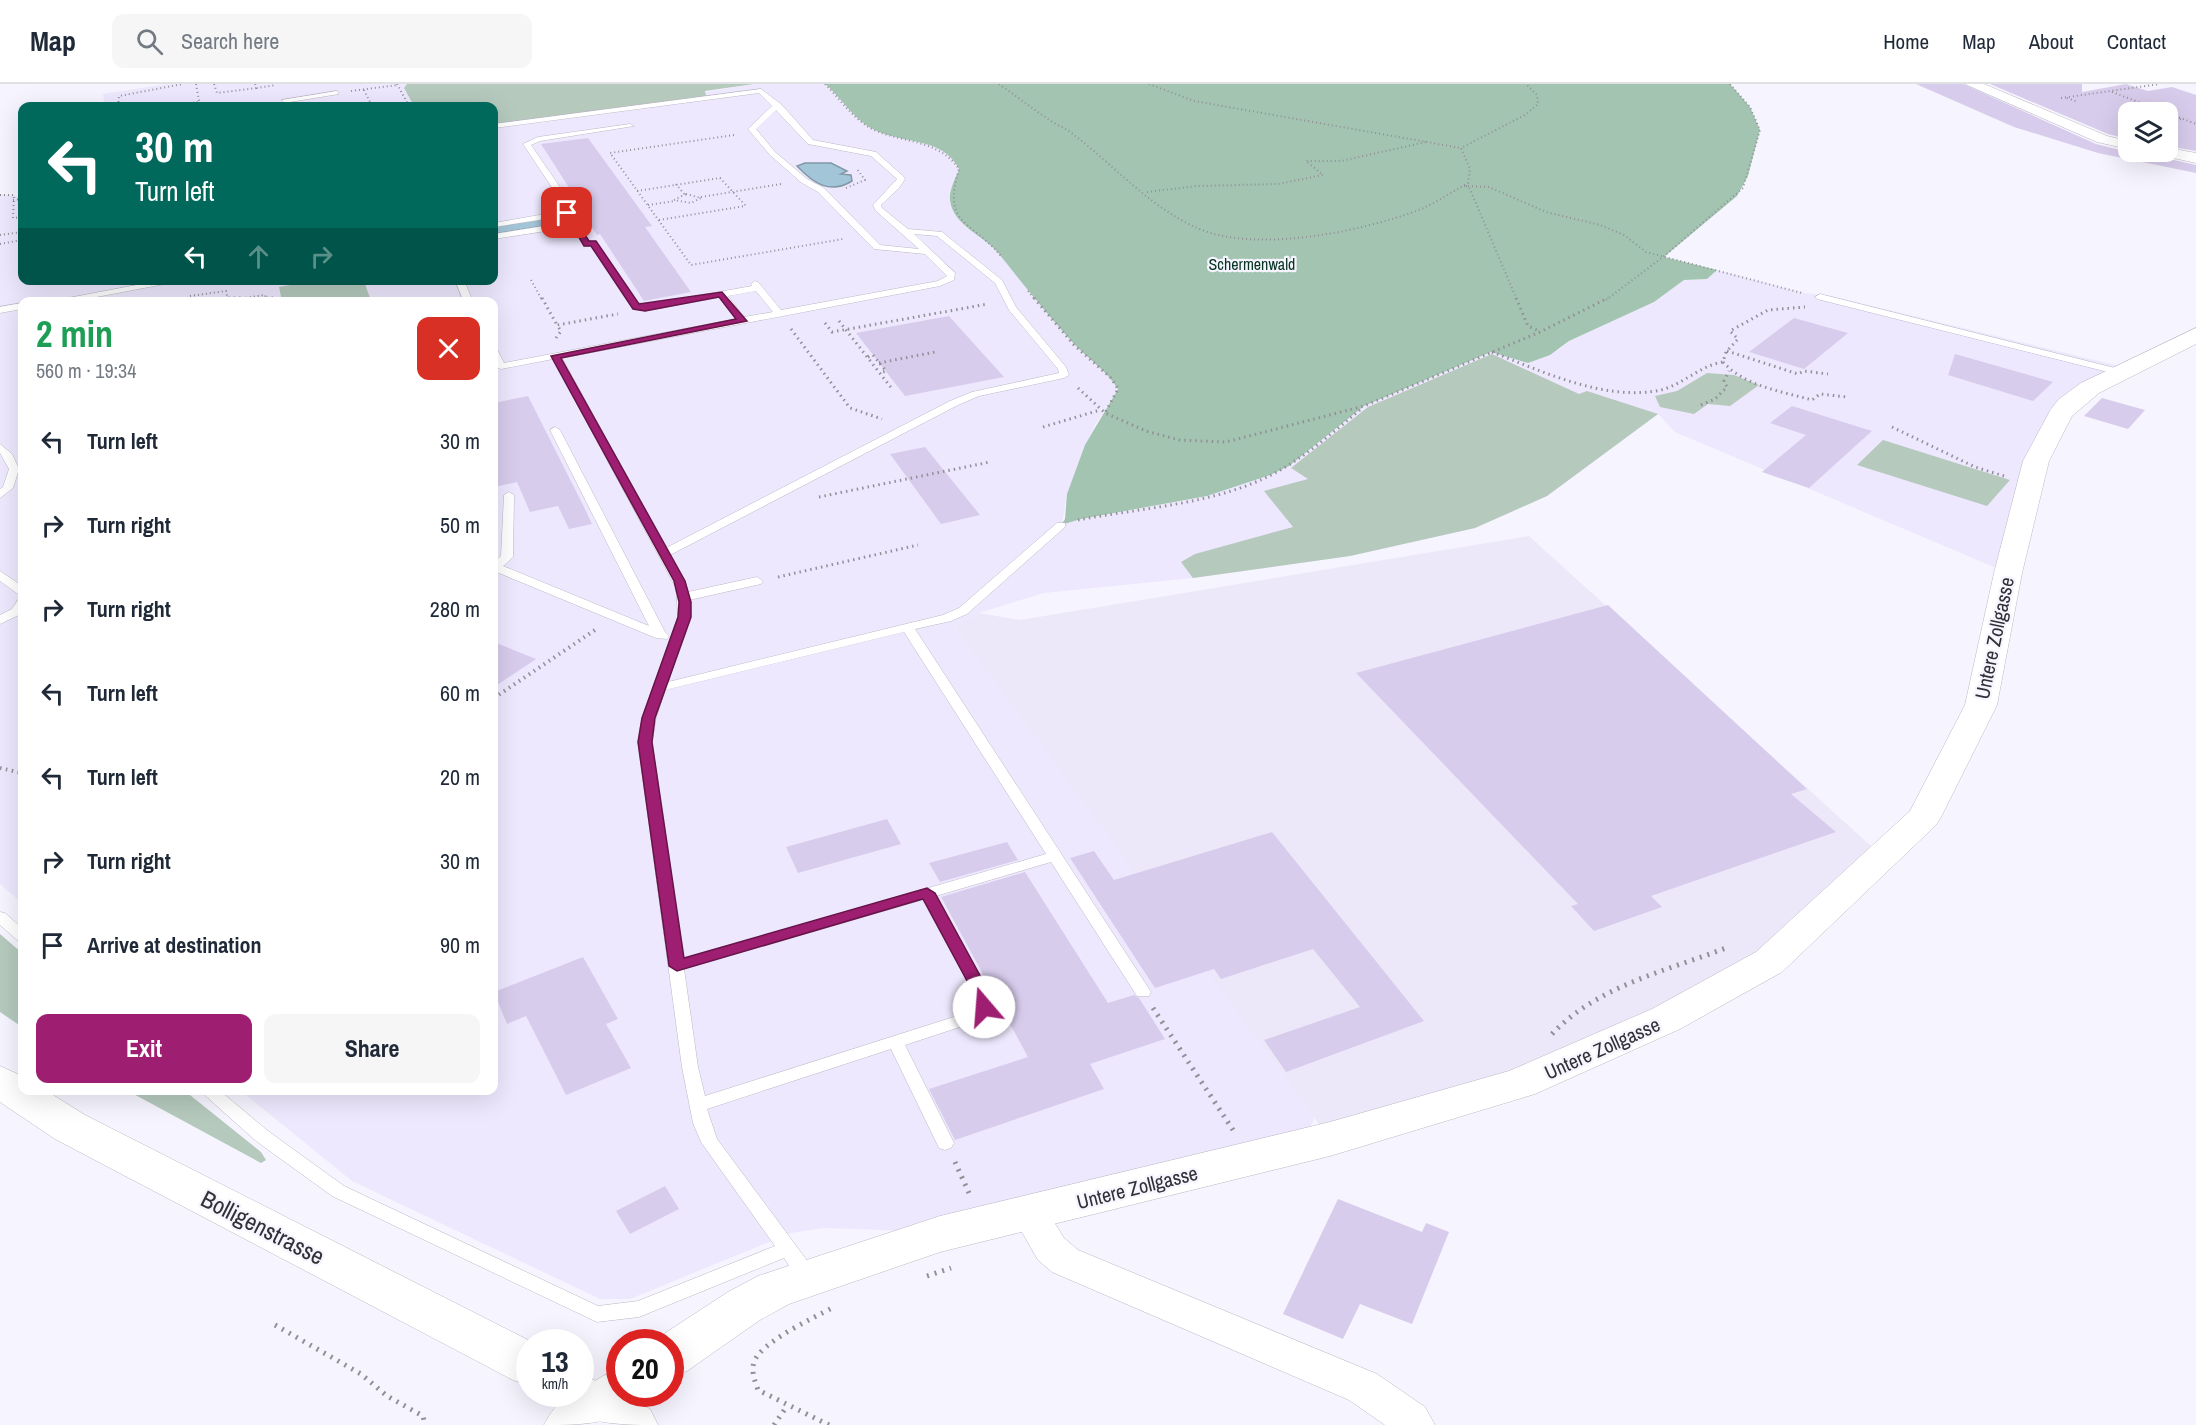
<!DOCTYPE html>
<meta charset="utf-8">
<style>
:root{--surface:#fff;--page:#f6f6f7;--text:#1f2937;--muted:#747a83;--line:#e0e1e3;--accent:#9e1e71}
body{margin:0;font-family:"Archivo Narrow",sans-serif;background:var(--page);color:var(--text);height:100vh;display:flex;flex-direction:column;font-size:22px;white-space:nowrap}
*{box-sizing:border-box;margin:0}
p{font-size:20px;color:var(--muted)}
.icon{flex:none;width:33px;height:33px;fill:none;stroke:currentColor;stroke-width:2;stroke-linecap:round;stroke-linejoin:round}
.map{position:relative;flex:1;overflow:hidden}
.panel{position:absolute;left:18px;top:213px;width:480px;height:798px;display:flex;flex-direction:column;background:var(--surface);border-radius:12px;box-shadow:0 6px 24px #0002}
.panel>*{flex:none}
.hud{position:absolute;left:18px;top:18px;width:480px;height:183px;border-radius:12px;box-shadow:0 6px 24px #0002;background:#00695c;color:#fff;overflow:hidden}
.controls{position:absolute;left:2118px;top:18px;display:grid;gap:12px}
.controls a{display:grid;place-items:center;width:60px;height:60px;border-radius:12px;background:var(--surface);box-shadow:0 6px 24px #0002;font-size:30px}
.speed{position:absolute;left:516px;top:1245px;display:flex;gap:12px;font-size:30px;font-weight:700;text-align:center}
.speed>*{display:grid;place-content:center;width:78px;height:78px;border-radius:50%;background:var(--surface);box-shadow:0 6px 24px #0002;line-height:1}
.speed small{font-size:15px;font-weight:400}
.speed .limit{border:9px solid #d22;background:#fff;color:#111}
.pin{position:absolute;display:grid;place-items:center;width:51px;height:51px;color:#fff;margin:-26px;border-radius:12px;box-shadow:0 3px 9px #0006}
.me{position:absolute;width:66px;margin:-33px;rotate:342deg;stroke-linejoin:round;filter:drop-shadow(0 0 4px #0008)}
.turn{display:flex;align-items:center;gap:21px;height:126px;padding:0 18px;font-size:27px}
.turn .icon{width:78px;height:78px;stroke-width:2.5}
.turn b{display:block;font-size:42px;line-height:51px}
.lanes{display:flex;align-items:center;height:57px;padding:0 18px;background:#0003;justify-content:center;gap:30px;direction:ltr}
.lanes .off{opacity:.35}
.round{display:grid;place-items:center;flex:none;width:63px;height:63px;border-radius:12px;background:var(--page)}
.head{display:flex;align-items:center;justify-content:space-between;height:102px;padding:0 18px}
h1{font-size:36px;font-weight:700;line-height:45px;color:#1e9e55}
.cta{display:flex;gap:12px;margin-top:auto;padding:12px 18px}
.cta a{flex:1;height:69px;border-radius:12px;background:var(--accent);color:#fff;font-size:24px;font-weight:700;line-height:69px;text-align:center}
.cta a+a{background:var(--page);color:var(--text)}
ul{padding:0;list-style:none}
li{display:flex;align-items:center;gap:18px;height:84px;padding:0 18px}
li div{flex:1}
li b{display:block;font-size:22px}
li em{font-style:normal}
header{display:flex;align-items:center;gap:36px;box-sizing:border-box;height:84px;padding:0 30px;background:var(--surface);border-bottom:2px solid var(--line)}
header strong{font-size:28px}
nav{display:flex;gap:33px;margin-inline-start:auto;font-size:21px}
.search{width:420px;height:54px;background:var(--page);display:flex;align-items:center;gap:15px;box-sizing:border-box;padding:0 21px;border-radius:12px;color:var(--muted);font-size:22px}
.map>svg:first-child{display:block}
.built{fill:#ece8fa}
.medical{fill:#eee8fe}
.green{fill:#b5c9bd}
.forest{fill:#a2c4b1}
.water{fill:#a3c5d8;stroke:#8198a7;stroke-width:1.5}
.building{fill:#d8ccec}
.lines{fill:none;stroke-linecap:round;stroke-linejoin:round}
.service-casing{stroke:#bbb9c3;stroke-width:1}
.minor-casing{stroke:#bbb9c3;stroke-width:1}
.tertiary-casing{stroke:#bbb9c3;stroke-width:1}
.secondary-casing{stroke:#bbb9c3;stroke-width:1}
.path-far3{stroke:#929097;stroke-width:2;stroke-dasharray:1 3;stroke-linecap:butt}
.path-far2{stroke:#929097;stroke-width:3;stroke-dasharray:1.5 4;stroke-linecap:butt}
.path-far1{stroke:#929097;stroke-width:4;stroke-dasharray:1.5 4.5;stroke-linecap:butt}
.path{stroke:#929097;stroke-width:5;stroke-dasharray:2 6;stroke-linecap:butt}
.service{fill:#fff;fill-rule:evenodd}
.minor{fill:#fff;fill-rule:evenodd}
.tertiary{fill:#fff;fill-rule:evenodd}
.secondary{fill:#fff;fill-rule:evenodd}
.route{fill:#9e1e71;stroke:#671449;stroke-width:1.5}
.labels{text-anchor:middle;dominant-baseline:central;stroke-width:4.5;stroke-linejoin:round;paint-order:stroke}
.far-park-label{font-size:16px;fill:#063421;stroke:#f6f4fe}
.street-label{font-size:20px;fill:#313034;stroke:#f6f4fe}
.near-street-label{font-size:24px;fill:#313034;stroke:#f6f4fe}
</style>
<header>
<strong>Map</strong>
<div class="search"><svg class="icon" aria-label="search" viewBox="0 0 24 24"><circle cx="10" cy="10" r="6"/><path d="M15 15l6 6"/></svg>Search here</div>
<nav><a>Home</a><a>Map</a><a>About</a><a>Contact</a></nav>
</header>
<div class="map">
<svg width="2196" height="1341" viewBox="0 0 2196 1341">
<rect width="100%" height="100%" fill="#f6f4fe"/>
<path class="built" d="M1529,452L1882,772L1672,932L1330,1055L954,543L979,529L1020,536Z"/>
<path class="medical" d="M166,0H407L404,4L414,22H105L103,10Z
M754,0H825L867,41L888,51L936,63L952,71L959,85L951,105L950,116L957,131L998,168L1074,261L1111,294L1118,305L1095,341L1067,410L1062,441L1081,435L1207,412L1270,391L1289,382L1364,322L1491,268L1528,279L1561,264L1569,257L1654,218L1684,196L1707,195L1717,186L1804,209L1832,212L2128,284L2068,320L2008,489L1675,348L1658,330L1547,412L1475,444L1350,472L1193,494L1044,509L979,529L954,543L1315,1033L1302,1062L940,1148L824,1144L791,1149L630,1215H600L352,1097L241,1007L494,1006V218H22V819L0,800V110L22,113V196H494V40L705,12V8Z"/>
<path class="green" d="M407,0H754L705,7L706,12L494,40V22H414L404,4Z
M318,196L364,197L371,217H282L279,203Z
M1492,270L1579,310L1587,307L1658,330L1547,412L1475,444L1350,472L1193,494L1181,478L1195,470L1293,443L1264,407L1308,395L1291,384L1368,323Z
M1707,289L1734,291L1759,301L1730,322L1708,320L1694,330L1660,323L1655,312L1677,307Z
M1883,356L2010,396L1987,422L1857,381Z
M0,850L22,869V943L0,928Z
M128,1007H185L261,1068L266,1076L261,1079Z"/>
<path class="forest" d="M825,0H1730L1750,23L1760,46L1748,92L1737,112L1664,173L1717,186L1707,195L1684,196L1654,218L1569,257L1550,271L1528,279L1491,268L1364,322L1289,382L1270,391L1207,412L1081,435L1061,441L1065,435L1067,410L1085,361L1118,305C1106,286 1088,275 1073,259C1047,230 1023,200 999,170C984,151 953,142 950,116C949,105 956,94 959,85C942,52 903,61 873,45C854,36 841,13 825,0Z"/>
<path class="water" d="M805,79H831L847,87L841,90L851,91L852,97C830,111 813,99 797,82Z
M547,134L551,141L494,150V142Z"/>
<path class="building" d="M1916,0H1963L2096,60L2128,68H2155L2160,73L2196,81V89L2098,69L2014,43Z
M1990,0H2082V8L2126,0L2148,7L2172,3L2196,11V67L2168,62V28H2128V55L2108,50Z
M588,54L652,142L645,143L691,208L644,217L600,150L597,151L572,113H575L541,60Z
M949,232L1004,293L905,312L856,249Z
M1794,234L1848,249L1804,285L1749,268Z
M1955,270L2053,298L2033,317L1948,291Z
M528,312L583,421L592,440L569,445L558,422L530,428L517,398L494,403V319Z
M2102,314L2145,326L2128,345L2084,332Z
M1792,322L1872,347L1809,404L1762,388L1806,351L1770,339Z
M925,363L980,431L941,440L890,370Z
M1608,521L1807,705L1791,710L1836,748L1651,812L1662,823L1594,847L1571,822L1578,820L1356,589Z
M494,558L536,575L494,603Z
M887,735L901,760L798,789L786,763Z
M1272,748L1424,937L1286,988L1264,956L1360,923L1313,865L1221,895L1214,885L1155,904L1070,774L1094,767L1114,796Z
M1007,758L1018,776L940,798L929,779Z
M1025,788L1108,919L1134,911L1139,914L1165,955L1090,980L1104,1005L955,1056L929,1005L1028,973L941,813Z
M583,873L618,935L606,940L631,984L566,1011L526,932L507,940L494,908Z
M665,1102L679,1125L630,1150L616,1127Z
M1338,1115L1422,1148L1426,1139L1449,1148L1412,1240L1360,1220L1343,1255L1283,1230Z"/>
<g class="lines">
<g class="service-casing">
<path id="service" d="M761,5L782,21L813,56L876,68L904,93L905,95L899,104L881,121L882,124L908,145L942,148L1002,196L1016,223L1066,283L1069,291L1064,294L979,312L958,321L670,471L688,508L757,493L763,497L761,500L689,516L690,533L668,598L943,531L959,524L1057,439H1065V443L967,530L951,537L915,545L1151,908L1149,912H1137L1051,778L936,812L989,908L993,920L987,932L972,939L905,961L954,1059L951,1064L945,1066L939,1064L891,965L707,1025L717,1055L814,1186L816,1192L814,1198C798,1203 792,1185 784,1174L639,1233L597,1238L332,1112L256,1057L199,1006H219L268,1047L344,1102L598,1222L638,1217L775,1162L701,1058L693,1039L682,983L638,658L642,634L678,533L676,504L553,275L501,285L498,284L494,276V264L497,265L504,279L736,235L720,213L645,227L631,222L591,162H584L572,143L494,155V150L569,138L565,132L494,143V139L562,127L551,110L555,108L523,60L538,53L630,40L634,42L540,57L531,61L564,109L560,111L589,157H596L637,218L646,221L752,202L751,200L755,197L758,198L781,226L938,197L947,192L925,170L874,165L818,108L802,99L770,71L748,45L772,22L759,9L494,44V40ZM776,26L808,60L871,72L897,95L873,121L876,127L919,165L880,161L824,104L807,95L775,68L756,45ZM914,150L937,152L995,199L1009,226L1058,285L1059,289L972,308L950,317L666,464L562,274L940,202L954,196L955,189ZM756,207L773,228L744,233L728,212ZM904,548L1046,770L683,875L652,658L656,634L665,606ZM923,816L973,908L977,920L975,924L960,931L705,1012L698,983L684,885Z
M337,7L339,10L290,18L292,22H286L282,16Z
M163,196H186L70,218H47Z
M455,196H464L473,218H464Z
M1820,210L2123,286L2125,288L2120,291L1817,215L1815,213Z
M22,219V225L0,229V223Z
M555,343L560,346L665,548L669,552L667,555L656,554L494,487V478L501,472L504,411L509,408L514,411L513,473L503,482L649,542L550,346Z
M0,360L12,370L19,385L13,404L0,414V405L3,403L9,385L0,369Z
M0,487L22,502V510H18L0,497Z
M18,516H22L21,530L0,540V531L12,525Z
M0,828L5,829L22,844V857L17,856L0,841Z"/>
</g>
<g class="minor-casing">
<path id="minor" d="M1965,0H1984L2107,52L2128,57V65L2097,58Z
M2168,64L2196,69V79L2160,71L2157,68H2168Z
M1029,1114L1042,1119L1064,1154L1078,1166L1377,1290L1425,1323L1435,1341H1385L1349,1316L1052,1188L1038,1176L1011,1129L1016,1119Z"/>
</g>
<g class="tertiary-casing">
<path id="tertiary" d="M2196,244V260L2099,309L2072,332L2049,377L2022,489L1997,621L1941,733L1936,741L1782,888L1680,945L1535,1010L1330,1072L940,1168L789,1220L760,1236L687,1287L670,1293V1258L653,1257L728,1208L758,1192L940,1132L1330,1038L1509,987L1652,925L1756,868L1910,727L1965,621L1994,489L2023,377L2051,325L2059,315L2081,299Z
M620,1285V1310H643C624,1341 582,1341 544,1341C551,1327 563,1310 580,1310V1306L603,1292Z"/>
</g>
<g class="secondary-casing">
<path id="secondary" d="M0,982L22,992V1006H45L85,1031L532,1258H530V1302L513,1296L55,1055L0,1018Z
M580,1289L650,1325L658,1341C622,1341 570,1341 555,1310H580Z"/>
</g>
<path class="path-far3" d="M196,0L200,22
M214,0L217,9L257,4
M255,0L257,4L276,1
M397,0L409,22
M825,0C840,15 853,35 872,45C903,60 937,54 959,85C942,142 970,135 1001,172
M999,0C1016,12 1033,25 1051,37C1059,42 1067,45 1074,51C1115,82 1152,126 1202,146C1259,168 1359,148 1416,127C1435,120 1451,108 1468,99L1470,85L1461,64L1525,31L1538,20L1537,11L1526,0
M1149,0L1194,17L1461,64
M364,6L372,22
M351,7L398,1
M2112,8L2165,28
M2061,14L2160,0
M2067,14L2078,18
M118,22L119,12L183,0
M165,22L198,18
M2168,29L2196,40
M2168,37L2182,35
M734,51L610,69L691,181L843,155
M676,100L684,110
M1464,102L1489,103L1546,128L1600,141L1624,151L1646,168L1802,209
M1466,102L1469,103L1517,216
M846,104L865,96L857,85
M637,107L720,94L746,122
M1147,108L1197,102L1278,100L1323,91L1306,77H1341L1426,58
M686,110L701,114L691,119L674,116Z
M0,111H14L13,134L22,133
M701,113L781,100
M13,116L22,115
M648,121L675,117
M659,136L745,122
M0,151L22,148
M0,160L22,156
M531,196L542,216
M1028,207L1035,216
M190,212L226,207L228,216
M230,216L265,211L266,215L276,216
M1606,216L1663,173L1743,104L1760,46L1750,23L1730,0"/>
<path class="path-far2" d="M228,214H241
M266,214H274
M276,214L277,218
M542,214L557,241
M1034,214L1074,261L1111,294L1118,305L1105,329
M1516,214L1528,242L1539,247
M839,237L893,306
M825,239L832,248L988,220
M791,245L850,324L882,335
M556,254L561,247L557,241L618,230
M1727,267L1798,290L1804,287L1828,290
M1492,268C1541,287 1602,316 1656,307C1681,303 1698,282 1723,278L1726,268L1738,255L1730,247L1768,226L1805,223
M868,273L873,271L886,287L880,289
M1723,278C1746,303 1781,307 1812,316L1820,310L1847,313
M879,279L935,268
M1078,304L1105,329L1146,347L1179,356L1226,358L1364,322L1540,248L1608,214
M1701,321L1715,315L1727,303L1724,297L1729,287
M1043,343L1100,326
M1892,343L1975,383L2004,392
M819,413L990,378
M1078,436C1140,424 1207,421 1265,394C1301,377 1331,350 1361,325
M778,493L918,461"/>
<path class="path-far1" d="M494,614L595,546
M0,684L22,689"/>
<path class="path" d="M1153,924L1233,1046
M1552,950C1597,902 1666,887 1726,864
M955,1078L969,1109
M927,1192L951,1184
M275,1241L361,1290L387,1312L423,1332L425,1341
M774,1341L787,1322
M829,1341L758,1306C755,1297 751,1288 754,1278C761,1258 813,1234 832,1224"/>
<use href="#service" class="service"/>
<use href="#minor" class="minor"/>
<use href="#tertiary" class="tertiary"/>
<use href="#secondary" class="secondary"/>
</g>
<path class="route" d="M564,127H569L589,157H596L639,220L722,208L747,237L561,274L685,497L691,518V533L655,634L652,658L684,874L927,804L935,809L989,908L992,923L989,928H978L973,908L923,815L677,887L669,882L638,658L642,634L678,533L679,518L674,497L551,272L736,235L719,213L645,227L633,225L591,162H584Z"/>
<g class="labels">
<g class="far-park-label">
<text x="1252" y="180">Schermenwald</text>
</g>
<g class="street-label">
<text transform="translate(1994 554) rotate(-78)">Untere Zollgasse</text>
<text transform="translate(1602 964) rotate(-24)">Untere Zollgasse</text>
<text transform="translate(1137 1103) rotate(-14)">Untere Zollgasse</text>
</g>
<g class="near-street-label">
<text transform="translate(263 1143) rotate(27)">Bolligenstrasse</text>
</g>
</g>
</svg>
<div class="controls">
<a><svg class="icon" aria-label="layers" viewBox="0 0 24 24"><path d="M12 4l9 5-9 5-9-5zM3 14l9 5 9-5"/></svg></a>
</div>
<div class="speed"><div>13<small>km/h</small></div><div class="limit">20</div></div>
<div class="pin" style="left:567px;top:129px;background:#d93025"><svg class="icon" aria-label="arrive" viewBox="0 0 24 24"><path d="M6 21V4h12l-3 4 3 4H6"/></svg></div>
<svg class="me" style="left:984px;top:923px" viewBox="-20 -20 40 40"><circle r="19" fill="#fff"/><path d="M0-13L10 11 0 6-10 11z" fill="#9e1e71"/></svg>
<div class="hud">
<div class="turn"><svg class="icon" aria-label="left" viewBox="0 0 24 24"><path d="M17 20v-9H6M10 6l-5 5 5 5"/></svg><div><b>30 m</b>Turn left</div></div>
<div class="lanes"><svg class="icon" aria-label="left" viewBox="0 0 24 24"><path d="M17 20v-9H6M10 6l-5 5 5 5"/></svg><svg class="icon off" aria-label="ahead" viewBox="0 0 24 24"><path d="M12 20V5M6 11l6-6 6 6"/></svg><svg class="icon off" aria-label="right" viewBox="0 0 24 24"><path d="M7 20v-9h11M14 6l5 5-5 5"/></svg></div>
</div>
<section class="panel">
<div class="head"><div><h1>2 min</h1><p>560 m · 19:34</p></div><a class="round" style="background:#d93025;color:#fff"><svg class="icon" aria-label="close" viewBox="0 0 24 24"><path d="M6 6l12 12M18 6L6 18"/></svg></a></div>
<ul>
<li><svg class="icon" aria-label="left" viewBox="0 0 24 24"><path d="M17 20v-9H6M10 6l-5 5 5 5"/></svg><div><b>Turn left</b></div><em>30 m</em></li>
<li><svg class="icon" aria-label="right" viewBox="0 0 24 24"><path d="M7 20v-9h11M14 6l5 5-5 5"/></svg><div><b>Turn right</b></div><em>50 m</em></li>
<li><svg class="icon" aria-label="right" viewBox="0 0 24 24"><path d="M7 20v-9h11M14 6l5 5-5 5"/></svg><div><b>Turn right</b></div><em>280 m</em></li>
<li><svg class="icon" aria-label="left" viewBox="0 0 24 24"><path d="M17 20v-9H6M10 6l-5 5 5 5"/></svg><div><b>Turn left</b></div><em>60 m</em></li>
<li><svg class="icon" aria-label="left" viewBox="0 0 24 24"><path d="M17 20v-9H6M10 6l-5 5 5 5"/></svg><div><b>Turn left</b></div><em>20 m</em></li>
<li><svg class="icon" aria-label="right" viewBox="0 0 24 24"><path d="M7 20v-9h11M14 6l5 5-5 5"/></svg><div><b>Turn right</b></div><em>30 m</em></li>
<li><svg class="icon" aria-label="arrive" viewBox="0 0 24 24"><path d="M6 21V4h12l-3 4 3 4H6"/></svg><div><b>Arrive at destination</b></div><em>90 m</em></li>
</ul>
<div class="cta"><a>Exit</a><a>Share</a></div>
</section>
</div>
